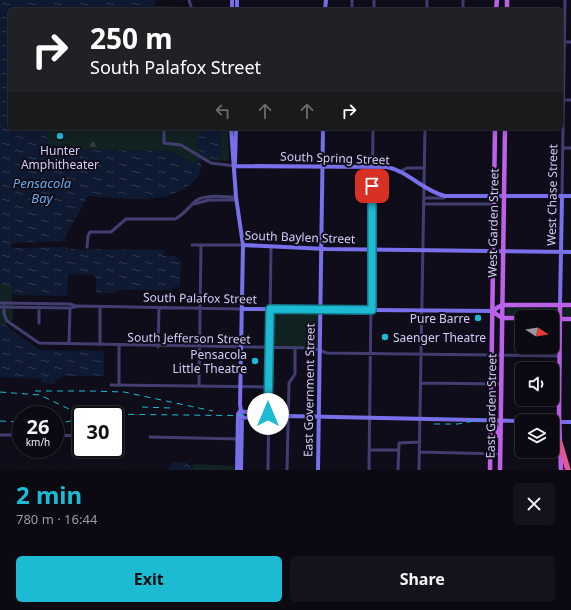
<!DOCTYPE html>
<meta charset="utf-8">
<style>
:root{--surface:#0b0a13;--page:#14131c;--text:#f1f3f6;--muted:#9a9aa0;--line:#2b2b33;--accent:#1dbad3}
body{margin:0;font-family:"Noto Sans",sans-serif;background:var(--page);color:var(--text);height:100vh;display:flex;flex-direction:column;font-size:15px;white-space:nowrap}
*{box-sizing:border-box;margin:0}
p{font-size:13px;color:var(--muted)}
.icon{flex:none;width:22px;height:22px;fill:none;stroke:currentColor;stroke-width:2;stroke-linecap:round;stroke-linejoin:round}
.map{position:relative;height:470px;overflow:hidden}
.details{display:flex;flex-direction:column;background:var(--surface);flex:1}
.details>*{flex:none}
.guide{position:absolute;left:8px;top:8px;width:555px;height:122px;border-radius:6px;box-shadow:0 2px 10px #0003,0 0 0 1px var(--line);background:#202124;color:#fff;overflow:hidden}
.needle{width:26px;rotate:102deg}
.fabs{position:absolute;left:515px;top:310px;display:grid;gap:8px}
.fabs a{display:grid;place-items:center;width:44px;height:44px;border-radius:6px;background:var(--surface);box-shadow:0 2px 10px #0003,0 0 0 1px var(--line);font-size:20px}
.speed{position:absolute;left:12px;top:406px;display:flex;gap:8px;font-size:20px;font-weight:700;text-align:center}
.speed>*{display:grid;place-content:center;width:52px;height:52px;border-radius:50%;background:var(--surface);box-shadow:0 2px 10px #0003,0 0 0 1px var(--line);line-height:1}
.speed small{font-size:10px;font-weight:400}
.speed .limit{border:2px solid #111;border-radius:6px;background:#fff;color:#111}
.pin{position:absolute;display:grid;place-items:center;width:34px;height:34px;color:#fff;margin:-17px;border-radius:8px;box-shadow:0 2px 6px #0006}
.me{position:absolute;width:44px;margin:-22px;rotate:0deg;stroke-linejoin:round;filter:drop-shadow(0 0 3px #0008)}
.turn{display:flex;align-items:center;gap:14px;height:84px;padding:0 16px;font-size:18px}
.turn .icon{width:52px;height:52px;stroke-width:2.5}
.turn b{display:block;font-size:28px;line-height:34px}
.lanes{display:flex;align-items:center;height:38px;padding:0 16px;background:#0003;justify-content:center;gap:20px;direction:ltr}
.lanes .off{opacity:.35}
.round{display:grid;place-items:center;flex:none;width:42px;height:42px;border-radius:6px;background:var(--page)}
.summary{display:flex;align-items:center;justify-content:space-between;height:68px;padding:0 16px}
h1{font-size:24px;font-weight:700;line-height:30px;color:var(--accent)}
.action{display:flex;gap:8px;margin-top:auto;padding:8px 16px}
.action a{flex:1;height:46px;border-radius:6px;background:var(--accent);color:#111;font-size:16px;font-weight:700;line-height:46px;text-align:center}
.action a+a{background:var(--page);color:var(--text)}
.map>svg:first-child{display:block}
.green{fill:#122}
.forest{fill:url(#forest-firs)}
.water{fill:url(#water-ripples)}
.lines{fill:none;stroke-linecap:round;stroke-linejoin:round}
.street{stroke:#423e72;stroke-width:3}
.secondary{stroke:#7870eb;stroke-width:4}
.primary{stroke:#bb62e9;stroke-width:4.5}
.highway{stroke:#e85898;stroke-width:5.5}
.rail{stroke:#1dbad3;stroke-width:1;stroke-dasharray:6 5;stroke-linecap:butt}
.route-casing{stroke:#137989;stroke-width:10}
.route{stroke:#1dbad3;stroke-width:7}
.poi-dot{fill:#1dbad3;stroke:#0f0d19;stroke-width:1.5}
.labels{text-anchor:middle;dominant-baseline:central;stroke-width:4;stroke-linejoin:round;paint-order:stroke}
.poi-label{font-size:12px;fill:#d3ccf8;stroke:#0f0d19;text-anchor:end}
.street-label{font-size:12px;fill:#d3ccf8;stroke:#0f0d19}
.water-label{font-size:13px;font-style:italic;fill:#68a9ea;stroke:#0f0d19}
</style>
<div class="map">
<svg width="571" height="470" viewBox="0 0 571 470">
<defs>
<pattern id="forest-firs" width="22" height="20" patternUnits="userSpaceOnUse"><rect width="22" height="20" fill="#122"/><path d="M5 1l3.5 6h-7zM16 11l3.5 6h-7z" fill="#334143"/></pattern>
<pattern id="water-ripples" width="26" height="14" patternUnits="userSpaceOnUse"><rect width="26" height="14" fill="#0e1a31"/><path d="M2 4q2-2 4 0t4 0M15 11q2-2 4 0t4 0" fill="none" stroke="#303a50"/></pattern>
</defs>
<rect width="100%" height="100%" fill="#0f0d19"/>
<path class="green" d="M154,6L227,8V10H154Z
M47,128H228L229,161L198,160L196,163H191L171,151L48,149Z
M0,285H12L13,321H9L5,325H0Z
M506,307L571,308V316L506,315Z
M270,309L321,310L320,351L313,348H269Z
M196,464L234,466V470H194L191,465Z"/>
<path class="forest" d="M91,137L101,144L100,147L82,146V139H84L87,142Z"/>
<path class="water" d="M0,0H155L154,10H10V128H47L48,149L171,151L191,163H196L201,155L199,153L200,149L196,147L200,128H221C219,141 224,148 219,160L204,156L200,163L202,167C200,171 199,177 195,180C169,208 122,197 88,196L66,235L65,241L19,243L13,244L11,247L15,248L68,247V249L164,250V256H175L181,261L180,287H173L171,290H120L114,293H99L96,291V277L94,275L68,274L67,296L12,295V285H0Z
M0,325H5L40,350L104,351V376H65L55,380V384L42,383L41,379L0,377Z
M173,462L187,463L194,470H168L170,464Z"/>
<g class="lines">
<path class="street" d="M189,0L192,10
M352,10V0
M374,10V0
M427,10V0
M463,10V0
M561,42H571
M561,100H571
M164,128V143L181,145L211,163L235,166
M563,148H571
M399,172L407,168H424
M562,196L565,0
M424,198H444
M194,204L209,200H236
M424,204H494
M192,245H243
M87,247L88,236L90,232H111L126,219H175C184,215 189,206 197,200C207,194 225,197 236,197
M0,303L70,304L76,306
M4,303V314L7,321L39,343L313,348L327,353L560,356
M0,307L70,308L78,306L242,309
M39,307V323
M69,344L70,308
M100,345V307
M158,347L159,308
M421,383L501,384
M111,385L268,387
M119,385V346
M199,386L201,245
M0,435H21
M55,435L81,436
M150,437L240,439
M370,450H397
M420,452L500,454
M268,470L271,247
M287,470L289,383L295,374V348
M369,470L373,128
M398,470L399,443L420,442
M419,470L425,128"/>
<path class="secondary" d="M232,10V0
M237,10V0
M325,10L326,0
M231,128L236,197L243,245L240,404L242,418L241,470
M235,163L236,128
M235,166L387,167C408,171 423,191 445,196H571
M243,245L326,249L571,252
M560,305L562,196
M242,309L492,311
M240,411L263,415
M238,418L288,416L522,421
M552,422H571
M237,470L238,414L240,411
M318,470L323,128"/>
<path class="primary" d="M496,10L497,0
M507,10V0
M560,305L559,415L561,470
M492,311L502,305H571
M492,311L502,318H522
M552,319H571
M494,421L499,436
M490,470L495,128
M500,470L505,128"/>
<path class="highway" d="M560,443L568,470"/>
<path class="rail" d="M35,391H91L124,392L213,411
M0,392L40,395L69,409L98,414L269,416
M142,407L171,408
M0,421L21,422
M55,424L81,419
M434,424H458L480,420"/>
</g>
<g class="lines">
<g class="route-casing">
<path id="route" d="M268,414L270,309L372,310V186"/>
</g>
<use href="#route" class="route"/>
</g>
<g class="poi-dot">
<circle cx="60" cy="136" r="4"/>
<circle cx="478" cy="318" r="4"/>
<circle cx="385" cy="337" r="4"/>
<circle cx="255" cy="361" r="4"/>
</g>
<g class="labels">
<g class="poi-label">
<text x="60" y="150" text-anchor="middle">Hunter<tspan x="60" dy="14">Amphitheater</tspan></text>
<text x="470" y="318">Pure Barre</text>
<text x="393" y="337" text-anchor="start">Saenger Theatre</text>
<text x="247" y="354">Pensacola<tspan x="247" dy="14">Little Theatre</tspan></text>
</g>
<g class="street-label">
<text transform="translate(335 158) rotate(2)">South Spring Street</text>
<text transform="translate(552 195) rotate(-89)">West Chase Street</text>
<text transform="translate(493 223) rotate(-89)">West Garden Street</text>
<text transform="translate(300 237) rotate(2)">South Baylen Street</text>
<text transform="translate(200 298) rotate(1)">South Palafox Street</text>
<text transform="translate(189 338) rotate(1)">South Jefferson Street</text>
<text transform="translate(309 390) rotate(-89)">East Government Street</text>
<text transform="translate(491 406) rotate(-89)">East Garden Street</text>
</g>
<g class="water-label">
<text x="42" y="183">Pensacola<tspan x="42" dy="15">Bay</tspan></text>
</g>
</g>
</svg>
<div class="fabs">
<a><svg class="needle" viewBox="-14 -14 28 28"><path d="M0-13l5 13h-10z" fill="#e53935"/><path d="M0 13l5-13h-10z" fill="#9a9aa0"/></svg></a>
<a><svg class="icon" aria-label="sound" viewBox="0 0 24 24"><path d="M4 9h4l5-4v14l-5-4H4zM17 9q2 3 0 6"/></svg></a>
<a><svg class="icon" aria-label="layers" viewBox="0 0 24 24"><path d="M12 4l9 5-9 5-9-5zM3 14l9 5 9-5"/></svg></a>
</div>
<div class="speed"><div>26<small>km/h</small></div><div class="limit">30</div></div>
<div class="pin" style="left:372px;top:186px;background:#d93025"><svg class="icon" aria-label="arrive" viewBox="0 0 24 24"><path d="M6 21V4h12l-3 4 3 4H6"/></svg></div>
<svg class="me" style="left:268px;top:414px" viewBox="-20 -20 40 40"><circle r="19" fill="#fff"/><path d="M0-13L10 11 0 6-10 11z" fill="#1dbad3"/></svg>
<div class="guide">
<div class="turn"><svg class="icon" aria-label="right" viewBox="0 0 24 24"><path d="M7 20v-9h11M14 6l5 5-5 5"/></svg><div><b>250 m</b>South Palafox Street</div></div>
<div class="lanes"><svg class="icon off" aria-label="left" viewBox="0 0 24 24"><path d="M17 20v-9H6M10 6l-5 5 5 5"/></svg><svg class="icon off" aria-label="ahead" viewBox="0 0 24 24"><path d="M12 20V5M6 11l6-6 6 6"/></svg><svg class="icon off" aria-label="ahead" viewBox="0 0 24 24"><path d="M12 20V5M6 11l6-6 6 6"/></svg><svg class="icon" aria-label="right" viewBox="0 0 24 24"><path d="M7 20v-9h11M14 6l5 5-5 5"/></svg></div>
</div>
</div>
<section class="details">
<div class="summary"><div><h1>2 min</h1><p>780 m · 16:44</p></div><a class="round"><svg class="icon" aria-label="close" viewBox="0 0 24 24"><path d="M6 6l12 12M18 6L6 18"/></svg></a></div>
<div class="action"><a>Exit</a><a>Share</a></div>
</section>
